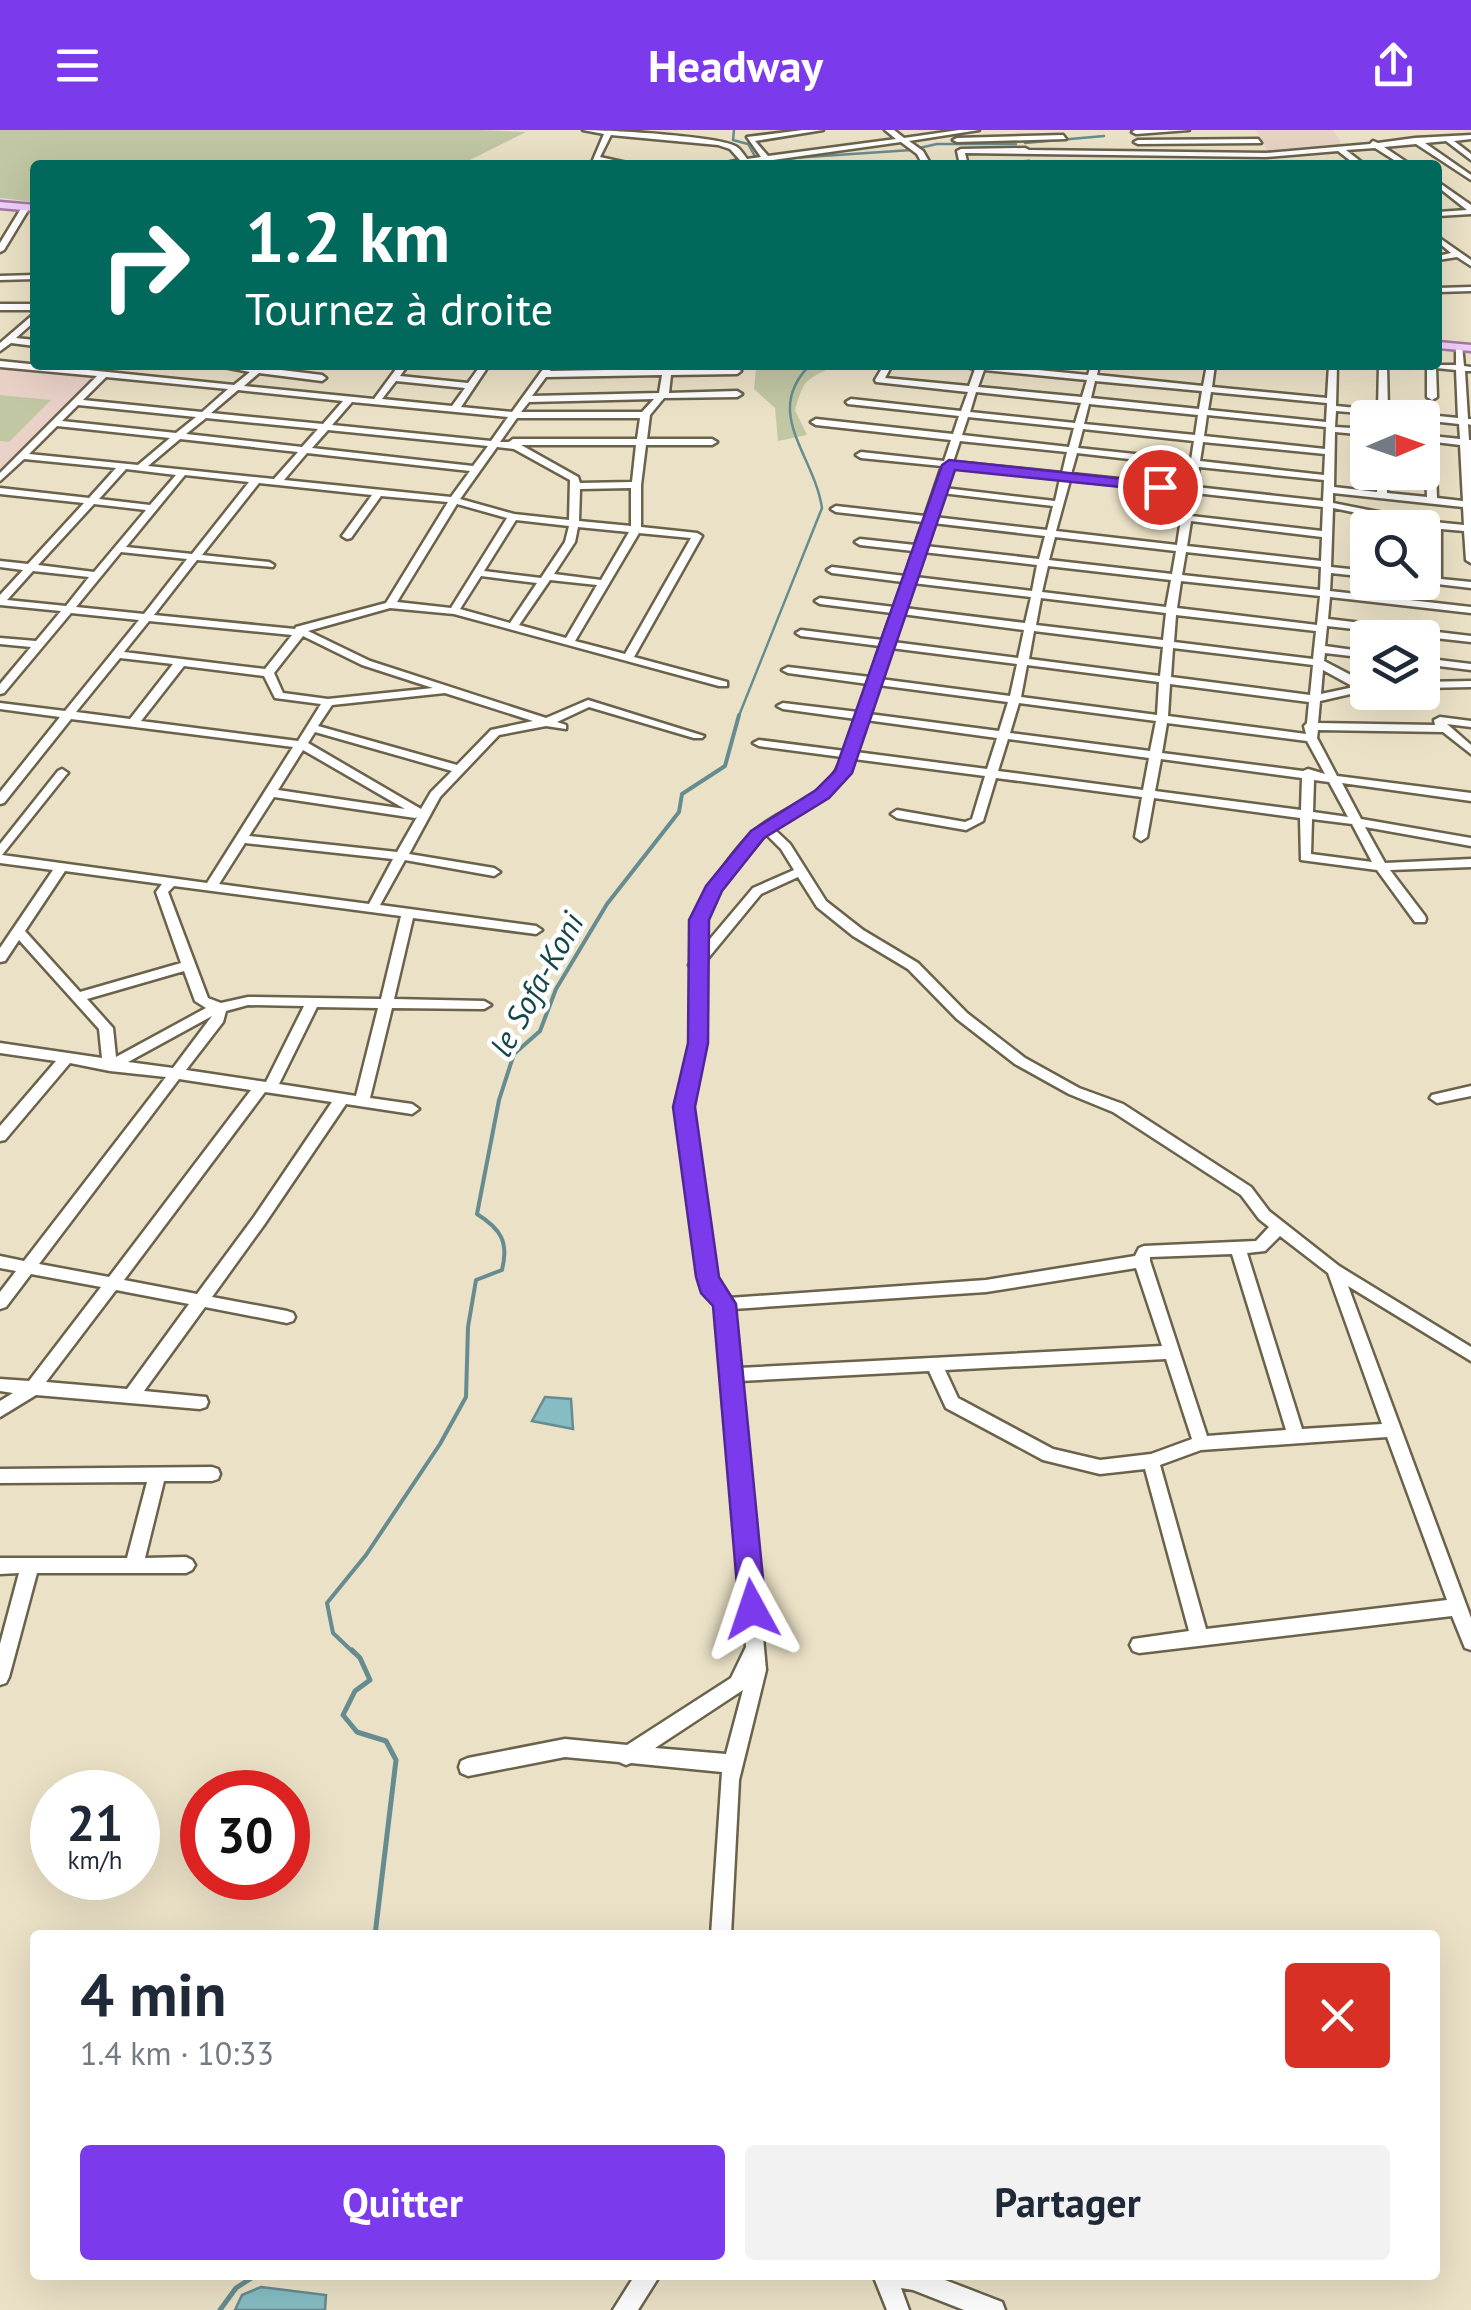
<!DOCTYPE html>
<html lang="fr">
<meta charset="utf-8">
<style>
:root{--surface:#fff;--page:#f2f2f3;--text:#1f2937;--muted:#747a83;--accent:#7c3aed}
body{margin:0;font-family:"PT Sans",sans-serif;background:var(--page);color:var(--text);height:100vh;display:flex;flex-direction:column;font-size:38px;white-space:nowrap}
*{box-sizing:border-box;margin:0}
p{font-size:32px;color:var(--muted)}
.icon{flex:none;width:55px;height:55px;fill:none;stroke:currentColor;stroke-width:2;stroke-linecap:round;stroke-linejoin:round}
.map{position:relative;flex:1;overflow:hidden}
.panel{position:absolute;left:30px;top:1800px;width:1410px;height:350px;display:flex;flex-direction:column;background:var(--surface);border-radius:10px;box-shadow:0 10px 40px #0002}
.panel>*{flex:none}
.top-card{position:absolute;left:30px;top:30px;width:1412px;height:210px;border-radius:10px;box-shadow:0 10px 40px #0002;background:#00695c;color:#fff;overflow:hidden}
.needle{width:65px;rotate:88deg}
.controls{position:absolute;left:1350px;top:270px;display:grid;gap:20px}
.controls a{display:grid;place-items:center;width:90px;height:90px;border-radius:10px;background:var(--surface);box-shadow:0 10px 40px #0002;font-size:50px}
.speed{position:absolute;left:30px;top:1640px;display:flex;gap:20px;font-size:50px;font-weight:700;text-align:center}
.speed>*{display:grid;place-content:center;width:130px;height:130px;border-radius:50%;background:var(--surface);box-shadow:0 10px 40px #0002;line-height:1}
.speed small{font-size:25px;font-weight:400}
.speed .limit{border:15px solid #d22;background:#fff;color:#111}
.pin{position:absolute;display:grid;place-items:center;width:85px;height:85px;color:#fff;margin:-42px;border:5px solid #fff;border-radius:50%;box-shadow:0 2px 10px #0007}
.me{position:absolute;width:110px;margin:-55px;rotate:355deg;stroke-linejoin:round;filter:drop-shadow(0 0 8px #0008)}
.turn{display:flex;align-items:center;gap:35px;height:210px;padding:0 50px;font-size:45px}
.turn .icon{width:130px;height:130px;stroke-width:2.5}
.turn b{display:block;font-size:70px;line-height:85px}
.round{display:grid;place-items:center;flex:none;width:105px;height:105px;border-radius:10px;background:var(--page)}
.head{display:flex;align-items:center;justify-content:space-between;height:170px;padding:0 50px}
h1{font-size:60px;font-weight:700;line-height:75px}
.button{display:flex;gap:20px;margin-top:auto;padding:20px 50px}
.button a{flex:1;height:115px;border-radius:10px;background:var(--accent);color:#fff;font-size:40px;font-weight:700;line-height:115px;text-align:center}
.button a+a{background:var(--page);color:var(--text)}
header{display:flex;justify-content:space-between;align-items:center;height:130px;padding:0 50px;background:var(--accent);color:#fff;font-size:45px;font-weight:700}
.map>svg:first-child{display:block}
.commercial{fill:#e6d3c4}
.education{fill:#ead1c8}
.green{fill:#c1c7a3}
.water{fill:#86bdc4;stroke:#678c8f;stroke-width:2.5}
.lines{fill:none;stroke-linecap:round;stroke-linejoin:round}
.stream-far2{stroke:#678c8f;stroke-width:2.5}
.stream-far1{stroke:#678c8f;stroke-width:4}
.stream{stroke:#678c8f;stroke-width:5}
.minor-casing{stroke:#6a624b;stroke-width:5}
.major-casing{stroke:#a279a6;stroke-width:5}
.minor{fill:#fff;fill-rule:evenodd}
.major{fill:#f1cdfa;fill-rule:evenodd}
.route{fill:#7c3aed;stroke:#51269a;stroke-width:2.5}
.labels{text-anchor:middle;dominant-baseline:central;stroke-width:9;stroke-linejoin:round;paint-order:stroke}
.water-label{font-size:32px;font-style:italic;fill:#14474c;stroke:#fff}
</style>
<header><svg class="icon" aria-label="menu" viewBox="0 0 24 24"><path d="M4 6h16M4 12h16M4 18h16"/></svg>Headway<svg class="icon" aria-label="share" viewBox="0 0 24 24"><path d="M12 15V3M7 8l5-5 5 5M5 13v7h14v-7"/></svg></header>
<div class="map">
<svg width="1471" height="2180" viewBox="0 0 1471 2180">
<rect width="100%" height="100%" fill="#eae1c6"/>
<path class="commercial" d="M1256,0H1333L1342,14L1269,24Z"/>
<path class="education" d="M0,238L93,248L0,341Z"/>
<path class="green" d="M0,0H479L526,2L460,35H35V72L0,68Z
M763,235H836C807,251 805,245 795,280L807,305L778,311L775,278L754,259L756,239Z
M0,265L51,270L9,312L0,311Z"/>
<path class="water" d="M545,1267L571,1269L573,1299L532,1291Z
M261,2157L326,2165L325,2180H235L242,2165Z"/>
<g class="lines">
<path class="stream-far2" d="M734,0L733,10L748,14L760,35
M1025,13L1104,6
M919,18L937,14H1016
M777,29L912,20
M738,588L822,378C814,324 762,283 810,235"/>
<path class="stream-far1" d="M354,1523L333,1503L327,1473L366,1425L440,1314L466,1267L468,1197L476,1150L502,1140C509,1112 501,1099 477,1084L499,970L514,924L540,901L556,859L607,774L679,682L682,664L725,636L739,585"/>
<path class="stream" d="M352,1520L360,1528L370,1550L355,1561L343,1585L357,1602L386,1611L396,1630L375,1805
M220,2180L236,2158L256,2145"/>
<g class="minor-casing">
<path id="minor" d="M583,0C607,0 722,6 737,17C741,20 744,25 747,29L761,27L747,7L803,0H823L755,11L768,26L896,9L885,0H894L904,8L959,0H979L909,11L923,21L931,35H923L917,24L901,12L737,35H717L740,30L730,19L718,15L611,5L600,27L636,35H621L593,30L604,4Z
M1135,0H1189L1136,4L1132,2Z
M1063,5L1066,9L957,12L953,10L957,8Z
M1471,5V9L1454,11L1471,24V30L1446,11L1425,13L1471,45V50L1416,14L1384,17L1411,35H1402L1375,18L1346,20L1365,35H1356L1338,21L1266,27L965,23L968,35H960L957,21L961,19L1025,18L1029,20L1266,23L1370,14L1373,11L1378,13L1415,8Z
M1258,9L1261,13L1138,14L1134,12L1138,10Z
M1029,32L1032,35H1002Z
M1438,52L1471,75V84L1438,86V82L1467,80L1438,57Z
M26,75L30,77L4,120L0,122V113L22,77Z
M1438,107L1471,130V136L1457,127L1438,130V126L1451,123L1438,112Z
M35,145V149L0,150V146Z
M1471,157V161L1438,162V158Z
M0,174H35V180H0Z
M35,183V191L16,208L35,210V216L11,213L0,221V213Z
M1456,215H1462L1464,236L1471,237V241H1465L1468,289H1471V295L1468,294L1469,310H1471V433L1466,430L1464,401L1441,399V449L1471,452V458L1420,452H1422V447L1431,448V398L1333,378L1331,437L1368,441V447L1331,443L1330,461L1471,477V483L1330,467L1328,489L1471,506V512L1327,496L1325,516L1368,522V528L1325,523L1324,531L1368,554V560L1320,571L1318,593L1435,595L1434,590L1440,587L1471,591V597L1447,594L1471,615V624L1443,602L1318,600L1317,608L1337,646L1471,663V671L1342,653L1361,689L1471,708V716L1365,697L1385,733L1471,729V737L1390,740L1425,786L1426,789L1425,792H1415L1377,740L1301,730L1300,688L1154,668L1147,707L1141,711L1135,707L1142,667L996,648L983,691L966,700L897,688L891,684L897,680L965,692L972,689L985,646L854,629C842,664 804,681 774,699L790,714L826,771L863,800L918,833L967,883L1025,928L1079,958L1123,974L1251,1057L1269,1081L1339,1136L1471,1217V1231L1348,1156L1471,1488V1520L1465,1518L1452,1486L1139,1523L1133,1521L1130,1515L1133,1509L1189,1501L1145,1339L1100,1344L1043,1330L946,1278L929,1241L740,1251L766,1540L739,1650L731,1805H711L722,1642L631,1633L626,1635L619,1632L565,1627L468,1646L461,1643L459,1637L461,1631L468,1628L565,1609L627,1615L731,1548L746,1517L717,1176L705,1160L699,1147L677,977L691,913L692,838L689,835L692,831C692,819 690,804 693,792C697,769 737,716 754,701C784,675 829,668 842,627L759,616L753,613L759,610L845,621L856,589L783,579L777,576L783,573L858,582L868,554L788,543L782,540L788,537L870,547L880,516L801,506L796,503L801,500L882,510L892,483L820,474L815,471L820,468L894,477L903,452L832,443L827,440L832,437L905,446L913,421L860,415L855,412L860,409L915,415L923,392L836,382L831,379L836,376L925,386L942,336L861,328L856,325L861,322L944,331L951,310L816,295L811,292L816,289L953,304L959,286L848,274L846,272L851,269L961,281L968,262L876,252L875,250L884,235H892L885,248L969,256L975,239L958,235H989L1088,245L1091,235H1099L1097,245L1203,256L1207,235H1215L1212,257L1327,268L1329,235H1337L1336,276L1378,280L1379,235H1387L1388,281L1458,288L1456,240L1436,238L1437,267L1432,270L1427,267V237L1424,235H1456ZM984,240L1087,250L1082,267L978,257ZM1095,251L1202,261L1199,279L1091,268ZM976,262L1081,273L1075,293L970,282ZM1211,262L1327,273L1326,292L1208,280ZM1089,274L1198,285L1195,305L1084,294ZM1336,281L1422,288V290L1459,294L1460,309L1422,305V311H1425L1427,367L1387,363V342H1377V362L1334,357L1335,302L1368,305V299L1335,297ZM1207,285L1326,297L1325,319L1204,306ZM968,287L1074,298L1069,317L962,305ZM1083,299L1194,311L1191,330L1078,318ZM960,311L1067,322L1062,343L953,332ZM1203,312L1325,324L1324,345L1200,331ZM1435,312L1460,315L1463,371L1437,368ZM1077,323L1190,336L1186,356L1071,344ZM951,337L1060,349L1055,371L944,358ZM1199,337L1324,350L1323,371L1196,357ZM1070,350L1185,362L1177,415L1056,401ZM942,363L1053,376L1047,400L934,387ZM1195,363L1323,377L1322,401L1191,386ZM1333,363L1463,377L1464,395L1424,391L1333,373ZM1191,391L1322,407L1321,431L1187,416ZM933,393L1045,406L1039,429L925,416ZM1055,407L1176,421L1172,444L1049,430ZM923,422L1037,435L1032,461L915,447ZM1186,422L1321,437L1320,460L1182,445ZM1048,436L1171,450L1166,477L1042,462ZM1181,451L1320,466L1317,495L1177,478ZM913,453L1031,467L1025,493L904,478ZM1041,468L1166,483L1163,510L1036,495ZM902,484L1024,500L1018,528L893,512ZM1176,485L1316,501L1313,529L1174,512ZM1034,501L1163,517L1160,546L1029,529ZM891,518L1017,534L1010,566L880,549ZM1173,518L1313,535L1310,565L1171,547ZM1027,535L1159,552L1157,585L1021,567ZM1323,540L1354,557L1321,564ZM1170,554L1309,572L1307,593L1304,596L1306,604L1168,586ZM878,555L1008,572L999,601L869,584ZM1019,573L1156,591L1150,621L1010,603ZM866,590L997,608L987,639L856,622ZM1167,593L1307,611L1325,644L1308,639L1303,641L1162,623ZM1008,609L1149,628L1143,660L998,641ZM1161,629L1302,648L1301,680L1155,661ZM1314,650L1329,652L1348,687L1313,682ZM1312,689L1352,694L1372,732L1311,724ZM766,704L781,719L794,740L753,758L705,815V790L719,761ZM798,747L817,777L853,806L908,839L957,889L1015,934L1069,964L1113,982L1241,1065L1259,1089L1269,1097L1256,1111L1144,1116L1139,1118L1135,1126L986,1150L729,1168L715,1147L691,977L705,913V832L761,764ZM1280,1106L1328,1143L1382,1294L1302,1299L1247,1123L1265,1121ZM1232,1124L1286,1300L1207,1306L1150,1131V1127ZM1136,1138L1162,1216L739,1238L733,1179L986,1162ZM1166,1229L1192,1309L1151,1324L1100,1330L1053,1319L958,1268L945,1240ZM1387,1307L1447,1470L1206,1499L1160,1335L1201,1320ZM743,1560L726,1624L655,1618Z
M0,231L234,255L250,242L213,235L255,237L267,235L265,238L322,245L326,248L322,251L259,243L244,256L374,269L399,235H408L400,246L468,253L481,235H489L461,277L512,282L546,235H554L550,241L663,239L664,235H672V239L737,238L741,241L737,244L671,245L669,263L737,261L742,264L737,267L664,268L650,285L647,309H712L717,312L712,315H646L641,355V397L697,403L702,406L634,527L727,552V556H719L454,484L390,478L308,501L370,531L546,588L588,570L704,606L702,608H694L589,577L557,592L566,595V599L546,596L499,605L440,667L409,724L494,738L500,742L494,746L405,730L380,775L536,796L542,800L536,804L413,788L394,869L484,871L491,875L484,879L392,878L370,968L412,974L419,979L412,984L346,974L264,1095L212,1167L287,1181L293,1183L295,1187L293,1191L287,1193L205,1177L144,1261L206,1267L208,1272L206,1277L200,1279L36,1265L0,1287V1271L13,1263L0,1261V1249L29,1251L101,1157L31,1144L6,1177L0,1179V1162L16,1141L0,1138V1126L24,1131L166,947L110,941L70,933L5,1010L0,1011V996L56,931L0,923V913L102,928L99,899L19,810L5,831L0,832V818L53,740L0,733V714L58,641L62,639L68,643L66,645L2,725L207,753L293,617L71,589L4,673L0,674V662L60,587L0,579V573L65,581L139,490L71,483L4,563L0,564V554L31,517L0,514V508L36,511L61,481L0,475V465L23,440L0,437V431L28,434L84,373L0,364V358L89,368L116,338L24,329L0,351V343L97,246L0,237ZM662,245L659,263L532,266L546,247ZM106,247L228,259L202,282L83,270ZM396,251L465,258L452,276L382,269ZM238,260L343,271L323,294L211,283ZM654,269L642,282H521L529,272ZM352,272L508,287L491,311L332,295ZM78,275L196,287L176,303L62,291ZM206,288L318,299L302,317L186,304ZM517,288H640L637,309H513L509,312H500ZM57,296L170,308L138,335L29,324ZM328,300L488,316L473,336L312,318ZM180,309L298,322L274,349L148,336ZM521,315H636L632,352L580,353L578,347ZM497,317L514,319L570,350L569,390L514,384L460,369ZM307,323L470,341L451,367L284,350ZM126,339L176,345L150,375L99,369ZM185,345L249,352L192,424L126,417ZM259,353L372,365L342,406L347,409L351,408L381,366L448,372L386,473L296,497L295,499L154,485L197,430L273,437L274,435L269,432L202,425ZM631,358V396L579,391L580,359ZM94,374L146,380L94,442L38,435ZM457,374L507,388L451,478L397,472ZM516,390L569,396L565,412L541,448L484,441ZM578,397L629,402L601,450L554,444L575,412ZM639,403L691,408L625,524L575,511ZM121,422L187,429L144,484L76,477ZM33,441L89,447L66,476L7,470ZM481,446L537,453L510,493L460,479ZM550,450L597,455L566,508L519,495ZM149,491L292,505L265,539L124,522ZM303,506L362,535L433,558L328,569L283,563L274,543ZM120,528L173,534L130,589L76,582ZM184,536L264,546L275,568L321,574L298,611L141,591ZM445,563L533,591L491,600L457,635L318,596L332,575ZM315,602L452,641L431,662L421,679L308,613ZM303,620L405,679L278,660ZM274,667L415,688L417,687L397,722L249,706ZM245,713L393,729L369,774L219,754ZM65,741L162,754L156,762L181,833L80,862L25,801ZM174,756L401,786L381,869L248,867L221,873L208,868L168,762ZM184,841L195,871L206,878L116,927L113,898L87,869ZM248,875L304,876L266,952L186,940L223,892L226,881ZM317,877L378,878L356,966L279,954ZM212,886L173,938L128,932ZM179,949L251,960L109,1147L39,1134ZM265,962L332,972L254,1087L197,1164L124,1150ZM116,1160L189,1174L127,1259L46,1252Z
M1422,528L1471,534V540L1422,534Z
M1471,551V557L1422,558V552Z
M1471,956V966L1437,973L1430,968L1432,965Z
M212,1337L218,1339L220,1344L218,1349L212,1351H164L145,1428L186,1427L192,1430L195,1435L192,1440L186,1443H37L9,1547L6,1553L0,1555V1514L19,1443L0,1444V1428H127L147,1352L0,1353V1339Z
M635,2145H660L638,2180H613Z
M873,2145H932L1002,2172L1005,2180H964L913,2160L901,2158L909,2180H887Z"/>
</g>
<g class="major-casing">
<path id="major" d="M0,72L35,75V81L0,78Z
M1438,212L1471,215V221L1438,218Z"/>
</g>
<use href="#minor" class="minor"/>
<use href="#major" class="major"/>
</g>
<path class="route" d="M949,330L1160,353L1168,357L1160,361L955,340L852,643L829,668L764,708L722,761L709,790L708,913L695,977L719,1147L736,1174L766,1479L762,1488L752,1491L743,1488L739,1479L713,1176L701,1163L696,1147L673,977L688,913L689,790L706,756L751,701L816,660L835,641L942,335Z"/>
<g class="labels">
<g class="water-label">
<text transform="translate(536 854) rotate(-61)">le Sofa-Koni</text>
</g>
</g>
</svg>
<div class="controls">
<a><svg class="needle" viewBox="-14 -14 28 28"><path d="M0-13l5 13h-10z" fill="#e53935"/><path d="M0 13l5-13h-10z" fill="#747a83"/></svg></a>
<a><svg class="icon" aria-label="search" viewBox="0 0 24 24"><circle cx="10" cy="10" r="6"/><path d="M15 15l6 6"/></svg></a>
<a><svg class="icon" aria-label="layers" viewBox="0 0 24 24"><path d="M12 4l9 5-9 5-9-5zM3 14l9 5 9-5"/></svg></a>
</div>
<div class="speed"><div>21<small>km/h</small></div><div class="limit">30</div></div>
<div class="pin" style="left:1160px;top:357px;background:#d93025"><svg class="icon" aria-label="arrive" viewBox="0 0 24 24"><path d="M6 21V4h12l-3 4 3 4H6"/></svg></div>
<svg class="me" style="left:752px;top:1479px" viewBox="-20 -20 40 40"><path d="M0-17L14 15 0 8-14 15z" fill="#7c3aed" stroke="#fff" stroke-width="4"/></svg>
<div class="top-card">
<div class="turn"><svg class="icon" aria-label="right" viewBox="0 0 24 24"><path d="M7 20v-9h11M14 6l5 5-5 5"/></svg><div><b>1.2 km</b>Tournez à droite</div></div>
</div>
<section class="panel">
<div class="head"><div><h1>4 min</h1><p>1.4 km · 10:33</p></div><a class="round" style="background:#d93025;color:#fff"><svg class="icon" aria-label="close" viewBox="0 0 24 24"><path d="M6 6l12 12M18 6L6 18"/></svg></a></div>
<div class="button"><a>Quitter</a><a>Partager</a></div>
</section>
</div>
